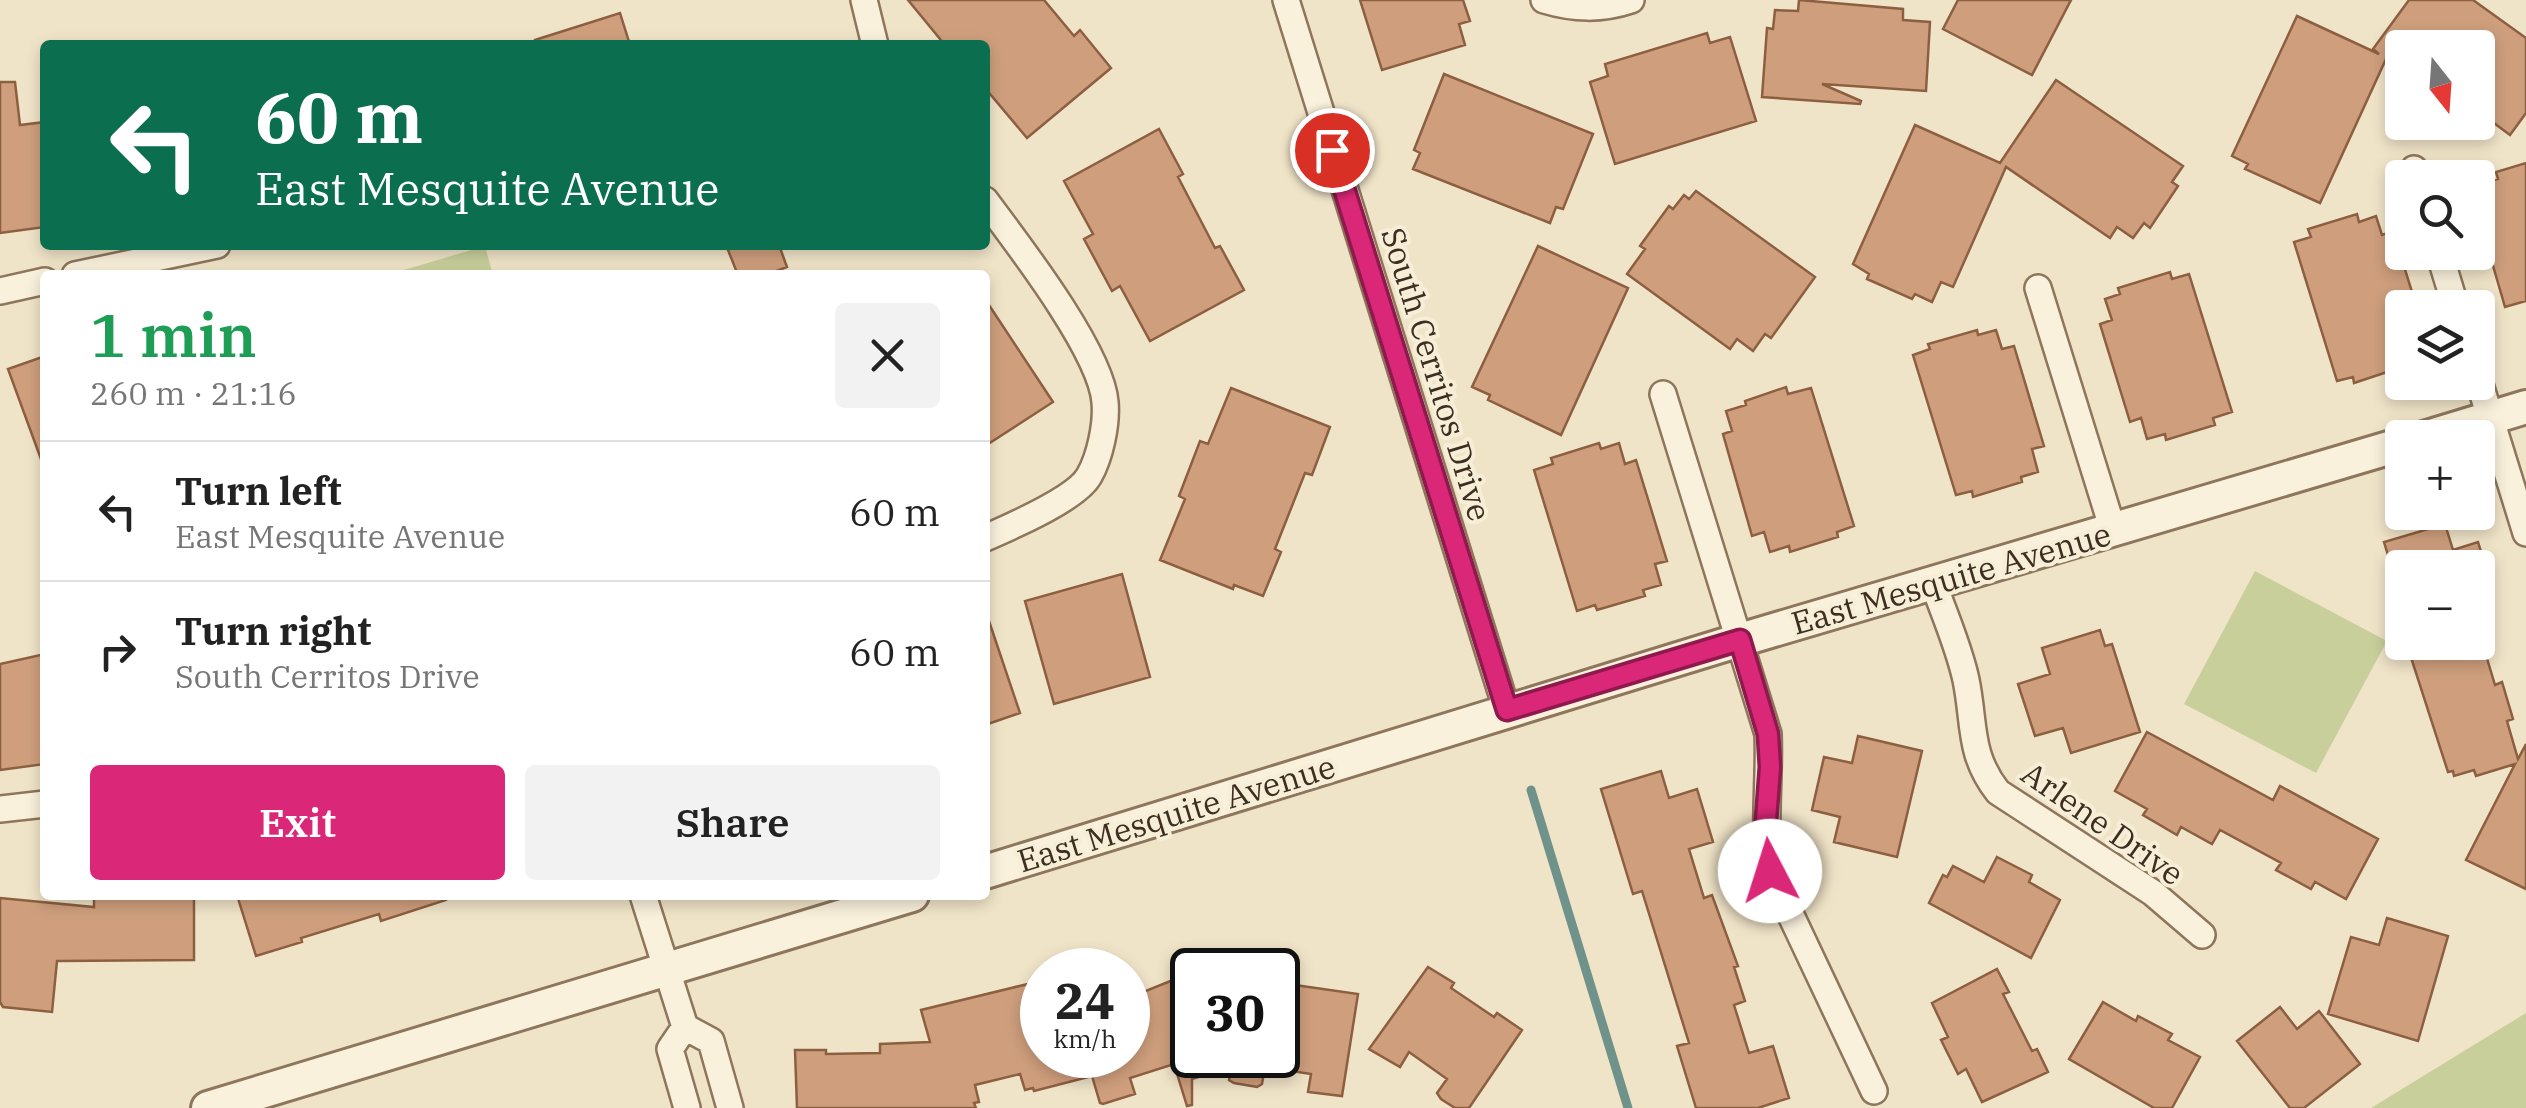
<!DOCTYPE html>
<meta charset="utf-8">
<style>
:root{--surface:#fff;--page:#f2f2f2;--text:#222;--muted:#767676;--line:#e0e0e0;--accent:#db2777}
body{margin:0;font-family:"IBM Plex Serif",serif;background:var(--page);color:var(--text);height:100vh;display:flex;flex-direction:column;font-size:38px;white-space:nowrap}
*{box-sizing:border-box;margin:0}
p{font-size:32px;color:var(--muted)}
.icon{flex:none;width:55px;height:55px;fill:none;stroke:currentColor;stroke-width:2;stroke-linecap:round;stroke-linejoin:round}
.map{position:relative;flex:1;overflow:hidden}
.drawer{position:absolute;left:40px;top:270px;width:950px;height:630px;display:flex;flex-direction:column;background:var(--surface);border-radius:10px;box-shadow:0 5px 15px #0003}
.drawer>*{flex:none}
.top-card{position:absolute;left:40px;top:40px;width:950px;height:210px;border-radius:10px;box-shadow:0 5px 15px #0003;background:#0b6e4f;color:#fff;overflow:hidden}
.needle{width:65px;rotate:163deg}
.buttons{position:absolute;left:2385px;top:30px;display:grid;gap:20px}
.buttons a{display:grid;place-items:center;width:110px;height:110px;border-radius:10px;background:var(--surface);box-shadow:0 5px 15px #0003;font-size:50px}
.speed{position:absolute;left:1020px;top:948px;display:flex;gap:20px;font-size:50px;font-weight:700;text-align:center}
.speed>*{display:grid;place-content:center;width:130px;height:130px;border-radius:50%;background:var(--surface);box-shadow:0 5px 15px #0003;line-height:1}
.speed small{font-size:25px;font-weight:400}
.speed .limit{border:5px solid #111;border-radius:15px;background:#fff;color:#111}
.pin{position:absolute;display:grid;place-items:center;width:85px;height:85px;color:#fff;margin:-42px;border:5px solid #fff;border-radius:50%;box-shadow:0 2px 10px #0007}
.me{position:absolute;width:110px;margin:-55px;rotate:355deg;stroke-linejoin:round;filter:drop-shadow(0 0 8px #0008)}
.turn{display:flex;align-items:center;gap:35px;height:210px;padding:0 50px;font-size:45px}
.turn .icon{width:130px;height:130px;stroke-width:2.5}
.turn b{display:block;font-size:70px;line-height:85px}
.round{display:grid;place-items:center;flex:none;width:105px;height:105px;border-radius:10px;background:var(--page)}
.headline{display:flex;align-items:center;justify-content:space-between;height:170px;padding:0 50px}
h1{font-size:60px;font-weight:600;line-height:75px;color:#1e9e55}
.action{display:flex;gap:20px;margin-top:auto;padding:20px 50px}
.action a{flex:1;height:115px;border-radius:10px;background:var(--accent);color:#fff;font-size:40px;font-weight:600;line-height:115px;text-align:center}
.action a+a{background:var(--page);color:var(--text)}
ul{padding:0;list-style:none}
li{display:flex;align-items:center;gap:30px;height:140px;padding:0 50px;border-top:2px solid var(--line)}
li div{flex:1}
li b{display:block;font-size:38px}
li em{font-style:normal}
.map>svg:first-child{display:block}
.green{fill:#c9cf9b}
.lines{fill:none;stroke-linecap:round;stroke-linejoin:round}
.stream{stroke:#6f938a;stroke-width:9}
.building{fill:#cf9f7d;stroke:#8d5f41;stroke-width:2.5}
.minor-casing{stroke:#8d765c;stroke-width:30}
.tertiary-casing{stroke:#8d765c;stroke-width:38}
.minor{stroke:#faf1dc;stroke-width:25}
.tertiary{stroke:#faf1dc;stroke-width:32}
.route-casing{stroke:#8e194d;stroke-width:25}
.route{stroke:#db2777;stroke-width:18}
.labels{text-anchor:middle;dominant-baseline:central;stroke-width:8;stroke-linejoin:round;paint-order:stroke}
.street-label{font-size:32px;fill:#3d2e20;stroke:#f7eed8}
</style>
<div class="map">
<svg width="2526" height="1108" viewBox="0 0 2526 1108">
<rect width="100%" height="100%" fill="#f0e4c8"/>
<path class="green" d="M485,246L493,275H387Z
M2255,571L2387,641L2316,773L2184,704Z
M2526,1013V1108H2371Z"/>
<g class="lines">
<path class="stream" d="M1531,790L1628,1108"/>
</g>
<path class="building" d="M908,0H1044L1074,36L1080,30L1111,68L1027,138L985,88V45H945Z
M1360,0H1463L1470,21L1459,24L1465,45L1382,70Z
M1799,0L1903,9V20L1930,22L1926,91L1822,84L1861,101L1860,104L1762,97L1767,28L1773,29L1775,10L1798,11Z
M1958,0H2071L2032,75L1943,29Z
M2409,0H2473L2526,38V113L2510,135L2478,111V48H2402V71L2386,59L2320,203L2245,169L2248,164L2232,156L2297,16L2379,54L2373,49Z
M620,13L630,45H535V40Z
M1707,33L1710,43L1730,37L1756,121L1615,164L1590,82L1608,76L1605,64Z
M1444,74L1593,134L1563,209L1556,207L1550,223L1413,169L1420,153L1414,150Z
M2056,80L2183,166L2172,182L2178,186L2150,228L2144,223L2133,238L2117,227L2110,238L2006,167L1953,287L1941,282L1932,302L1915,294L1912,299L1867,279L1869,274L1853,264L1915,125L2000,163Z
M0,82H15L20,125L45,122V227L0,233Z
M1159,129L1183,174L1178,177L1215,248L1220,246L1244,290L1150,341L1120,286L1112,291L1084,239L1093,234L1064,181Z
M2526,163V301L2505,307L2478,214V208L2487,205L2480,184L2498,179L2496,172Z
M1696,191L1815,277L1771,338L1765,334L1753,351L1737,339L1730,349L1627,274L1645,249L1640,246L1669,206L1673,209L1684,195L1689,199Z
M2357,214L2359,222L2376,216L2382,235L2393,231L2417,308H2402V367L2354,383L2353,377L2337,381L2294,242L2311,237L2308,229Z
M726,245H779L787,267L766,275H738Z
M1538,246L1628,288L1561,435L1488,400L1490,395L1472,387Z
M2170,272L2172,279L2189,274L2232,412L2213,418L2215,425L2166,440L2165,434L2147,439L2141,418L2130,422L2100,324L2112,320L2105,299L2120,294L2118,288Z
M985,299L1053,402L985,446Z
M1977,330L1978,335L1996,330L2002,349L2014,346L2044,446L2032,449L2038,472L2021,477L2022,482L1973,497L1972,491L1956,495L1913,355L1930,349L1928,344Z
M45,356V462H42L8,369Z
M1786,387L1788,394L1811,388L1854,526L1837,532L1838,537L1790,552L1789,546L1770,552L1764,532L1752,536L1723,434L1732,431L1726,411L1746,405L1745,401Z
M1231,388L1330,427L1312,475L1305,473L1275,549L1281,552L1263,596L1234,585L1233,589L1160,560L1185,499L1179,496L1200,441L1208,444Z
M1599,443L1601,449L1619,443L1625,464L1636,460L1667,561L1655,564L1661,585L1643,590L1645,596L1597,610L1595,605L1577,611L1534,470L1553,464L1551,458Z
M2445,524L2453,550L2478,542L2486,568H2392L2384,542Z
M1122,574L1150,677L1054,704L1025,601Z
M985,621H989L1020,713L985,725Z
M2100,630L2105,646L2112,644L2140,732L2071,753L2063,728L2035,736L2018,684L2050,674L2042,648Z
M2406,642H2482L2495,685L2502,682L2513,719L2507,721L2518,759L2526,744V889L2466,860L2515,764L2476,776L2474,770L2454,776L2453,771L2448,772Z
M45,654V764L0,770V664Z
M2147,732L2273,800L2280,786L2378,839L2346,899L2315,882L2311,889L2276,870L2281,863L2220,830L2212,844L2181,827L2177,835L2143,815L2147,809L2115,791Z
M1858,736L1922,751L1897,857L1834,842L1840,817L1812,810L1824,757L1852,763Z
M1661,771L1669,798L1697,789L1713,842L1689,849L1704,898L1712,895L1738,966L1734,967L1745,1001L1734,1005L1749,1053L1773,1046L1789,1098L1758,1108H1696L1677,1046L1689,1043L1642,891L1633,894L1601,789Z
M1997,857L2032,875L2029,882L2060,900L2031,958L1929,903L1943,875L1947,877L1953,866L1984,882Z
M94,895H194V960L57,961L52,1012L3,1007L0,1002V898L94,907Z
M237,895H445L446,900L381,921L379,914L301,938L302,942L256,956Z
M2387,918L2448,936L2418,1041L2328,1014L2351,937L2379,945Z
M1428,967L1454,983L1451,988L1494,1017L1497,1013L1522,1030L1469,1108H1455L1441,1099L1437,1093L1447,1079L1409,1052L1400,1067L1369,1049Z
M1997,969L2009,992L2003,994L2032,1051L2037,1049L2048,1072L1982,1102L1966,1069L1958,1074L1941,1040L1948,1037L1932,1003Z
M1183,976L1192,1007V1055H1267L1262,1084L1257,1087L1234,1083L1229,1080L1231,1067L1192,1079V1105L1187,1106L1174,1064L1130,1078L1135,1094L1103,1104L1100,1103L1092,1076L1034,1091L1033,1088L1025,1090L1020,1074L975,1085L979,1102L974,1103L976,1108H797L795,1050H826V1054L880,1053V1044L930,1042L921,1010L1032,983L1042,1025V1055H1128V998Z
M1288,984L1358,994L1342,1096L1308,1092L1311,1074L1278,1069V990L1287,992Z
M2103,1002L2136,1021L2138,1016L2172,1034L2168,1040L2200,1057L2172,1108H2154L2069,1059Z
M2280,1007L2297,1029L2319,1011L2360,1064L2304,1108H2290L2237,1041Z"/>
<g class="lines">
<g class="minor-casing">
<path id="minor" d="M864,0L875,45
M1286,0L1507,711
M1544,0C1574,9 1601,10 1631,0
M2414,169L2416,178
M985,200C1017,243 1101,351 1105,402C1107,424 1100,457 1089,476C1076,499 1010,527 985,538
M2439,252L2456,308
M75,275L217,245
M2038,288L2113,530
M0,291L45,281
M2478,378L2526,533
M1663,394L1768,734C1770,780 1763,825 1770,871L1874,1091
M1933,582C1944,614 1959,647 1966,680C1975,723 1968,754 1998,792L2153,893L2202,935
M0,809L45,804
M643,895L685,1027L711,1041L730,1108
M685,1027L670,1049L687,1108"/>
</g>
<g class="tertiary-casing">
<path id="tertiary" d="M2424,438L2526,407
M985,872L1740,640L2402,444
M208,1108L912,895"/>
</g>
<use href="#minor" class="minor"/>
<use href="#tertiary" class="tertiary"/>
</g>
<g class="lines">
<g class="route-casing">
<path id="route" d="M1332,150L1507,710L1740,640L1768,734L1770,767L1765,834L1770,871"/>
</g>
<use href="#route" class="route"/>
</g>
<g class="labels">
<g class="street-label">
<text transform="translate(1437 374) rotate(73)">South Cerritos Drive</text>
<text transform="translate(1951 578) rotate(-16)">East Mesquite Avenue</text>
<text transform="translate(1176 813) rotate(-17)">East Mesquite Avenue</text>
<text transform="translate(2103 823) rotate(35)">Arlene Drive</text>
</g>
</g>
</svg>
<div class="buttons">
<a><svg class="needle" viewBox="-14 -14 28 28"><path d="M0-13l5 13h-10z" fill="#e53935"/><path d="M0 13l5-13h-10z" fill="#767676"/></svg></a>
<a><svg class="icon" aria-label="search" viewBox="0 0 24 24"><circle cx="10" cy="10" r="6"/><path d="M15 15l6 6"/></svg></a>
<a><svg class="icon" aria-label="layers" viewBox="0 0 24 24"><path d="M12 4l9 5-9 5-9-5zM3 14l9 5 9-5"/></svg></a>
<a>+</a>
<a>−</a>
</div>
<div class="speed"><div>24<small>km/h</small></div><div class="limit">30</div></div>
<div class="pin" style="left:1332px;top:150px;background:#d93025"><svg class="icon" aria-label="arrive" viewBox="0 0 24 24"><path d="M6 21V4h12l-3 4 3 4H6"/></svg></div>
<svg class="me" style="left:1770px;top:871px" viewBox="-20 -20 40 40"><circle r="19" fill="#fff"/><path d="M0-13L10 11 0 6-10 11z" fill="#db2777"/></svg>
<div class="top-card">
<div class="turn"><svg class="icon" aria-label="left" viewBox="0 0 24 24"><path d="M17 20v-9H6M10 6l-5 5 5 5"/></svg><div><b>60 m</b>East Mesquite Avenue</div></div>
</div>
<section class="drawer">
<div class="headline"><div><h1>1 min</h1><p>260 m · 21:16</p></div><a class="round"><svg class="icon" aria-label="close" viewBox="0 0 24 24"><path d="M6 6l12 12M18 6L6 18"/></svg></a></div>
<ul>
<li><svg class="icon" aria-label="left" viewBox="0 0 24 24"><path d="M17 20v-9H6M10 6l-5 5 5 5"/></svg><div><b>Turn left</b><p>East Mesquite Avenue</p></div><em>60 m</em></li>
<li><svg class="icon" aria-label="right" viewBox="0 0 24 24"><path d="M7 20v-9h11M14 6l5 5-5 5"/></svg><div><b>Turn right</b><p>South Cerritos Drive</p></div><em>60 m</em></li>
</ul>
<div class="action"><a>Exit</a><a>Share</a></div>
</section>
</div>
